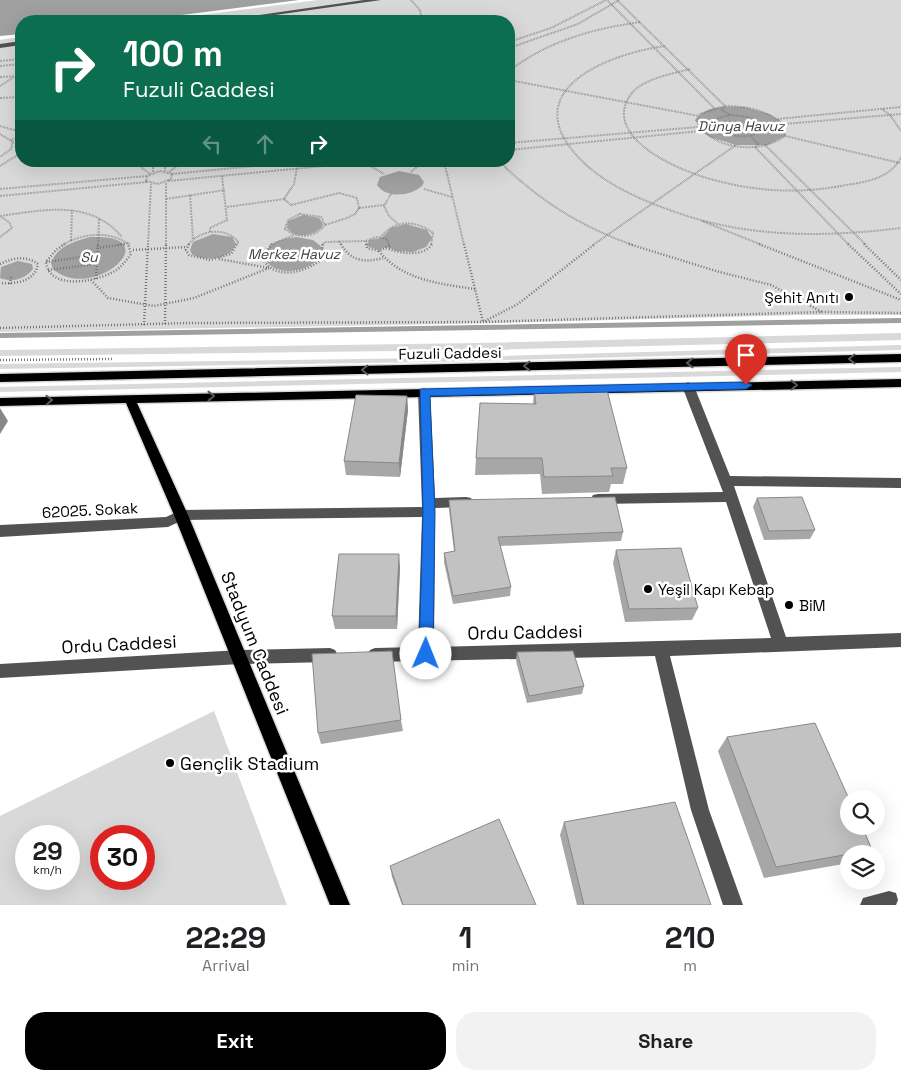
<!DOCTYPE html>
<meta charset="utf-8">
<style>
:root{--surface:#fff;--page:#f2f2f2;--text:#202124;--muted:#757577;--accent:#000}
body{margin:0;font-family:"Space Grotesk",sans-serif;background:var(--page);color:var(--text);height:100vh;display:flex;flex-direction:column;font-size:19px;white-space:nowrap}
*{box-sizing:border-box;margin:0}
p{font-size:16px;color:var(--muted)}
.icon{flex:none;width:28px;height:28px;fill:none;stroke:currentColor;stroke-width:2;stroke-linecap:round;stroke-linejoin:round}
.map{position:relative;height:905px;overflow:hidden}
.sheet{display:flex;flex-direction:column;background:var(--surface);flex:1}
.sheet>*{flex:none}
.top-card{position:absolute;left:15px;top:15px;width:500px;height:152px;border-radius:20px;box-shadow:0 5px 20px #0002;background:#0b6e4f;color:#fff;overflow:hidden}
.tools{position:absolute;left:840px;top:790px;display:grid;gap:10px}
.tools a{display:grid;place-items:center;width:45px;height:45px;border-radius:50%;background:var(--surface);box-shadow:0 5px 20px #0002;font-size:25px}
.speed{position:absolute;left:15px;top:825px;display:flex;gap:10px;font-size:25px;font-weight:700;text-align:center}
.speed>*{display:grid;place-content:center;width:65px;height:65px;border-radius:50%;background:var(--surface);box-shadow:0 5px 20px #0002;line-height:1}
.speed small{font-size:12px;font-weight:400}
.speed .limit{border:8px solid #d22;background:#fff;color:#111}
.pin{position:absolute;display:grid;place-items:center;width:42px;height:42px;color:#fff;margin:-51px -21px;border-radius:50% 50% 50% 0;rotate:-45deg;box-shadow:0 0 5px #0007}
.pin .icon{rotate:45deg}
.me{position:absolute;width:55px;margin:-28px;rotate:1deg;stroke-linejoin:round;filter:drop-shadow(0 0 4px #0008)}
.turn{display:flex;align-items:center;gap:18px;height:105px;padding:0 25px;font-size:22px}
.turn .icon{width:65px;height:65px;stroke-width:2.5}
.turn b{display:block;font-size:35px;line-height:42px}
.lanes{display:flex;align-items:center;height:48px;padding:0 25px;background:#0003;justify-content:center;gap:25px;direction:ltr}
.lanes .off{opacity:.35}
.eta{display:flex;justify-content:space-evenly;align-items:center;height:85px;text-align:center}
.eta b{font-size:30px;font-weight:600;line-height:35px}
.primary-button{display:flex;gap:10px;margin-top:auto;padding:10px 25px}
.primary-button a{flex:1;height:58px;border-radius:20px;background:var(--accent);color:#fff;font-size:20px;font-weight:600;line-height:58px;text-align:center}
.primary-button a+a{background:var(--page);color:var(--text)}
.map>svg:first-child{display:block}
.green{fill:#d9d9d9;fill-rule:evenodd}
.water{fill:#a0a0a0}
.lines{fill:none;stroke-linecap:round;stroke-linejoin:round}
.major-casing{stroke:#dbdbdb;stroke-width:3}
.path-far1{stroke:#747474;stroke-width:2;stroke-dasharray:0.5 1;stroke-linecap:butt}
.path{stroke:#747474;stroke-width:2.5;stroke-dasharray:1 2;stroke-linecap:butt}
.minor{fill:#525252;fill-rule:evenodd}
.major{fill:#000;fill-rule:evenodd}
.wall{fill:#a7a7a7}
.shaded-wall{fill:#888}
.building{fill:#c2c2c2;stroke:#888}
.oneway{stroke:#595959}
.route{fill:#1a73e8;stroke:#114b97}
.poi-dot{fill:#000;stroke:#fff;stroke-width:2}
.labels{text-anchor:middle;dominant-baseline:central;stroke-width:5;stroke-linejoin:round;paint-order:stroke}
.far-water-label{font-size:14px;font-style:italic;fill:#414141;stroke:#fff}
.poi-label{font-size:15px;fill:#000;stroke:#fff;text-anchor:start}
.street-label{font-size:15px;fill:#000;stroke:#fff}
.near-street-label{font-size:18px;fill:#000;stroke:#fff}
.near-poi-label{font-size:18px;fill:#000;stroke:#fff;text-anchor:start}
</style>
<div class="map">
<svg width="901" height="905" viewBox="0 0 901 905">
<rect width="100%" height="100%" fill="#fff"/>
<path class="green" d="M318,0H901V315H799L498,323L0,332V40L21,37V161H509V21H154Z
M901,333V340L478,350L0,356V350L478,343Z
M901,345V350L429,362L0,369V364L429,358Z
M901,367V372L0,392V387Z
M214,711L287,905H0V816ZM26,836H69V879H26ZM144,836V879H101V836Z"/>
<path class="water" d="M0,0H299L135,21H21V34L0,36Z
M744,107L769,114L784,124L785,136L767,145H736L710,137L701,131L696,120C706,104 727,107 744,107Z
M399,171L419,175L424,182L422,186C411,196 386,199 377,185L380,177Z
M303,215L319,218L323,224L322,227C313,236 296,239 287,228L288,221Z
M406,224L427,230L432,238L426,247L413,252L397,251L387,247L378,250L367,246L369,240L382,238L391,228Z
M213,234L232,237L236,244C230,260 205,262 192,254L190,250L193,242Z
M91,237C171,234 92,304 53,269L51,263C57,246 75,241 91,237Z
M296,237L313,240L323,248V253C314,272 272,280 264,256C269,242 282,239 296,237Z
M18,261L32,264L33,269C25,279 12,283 0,278L1,267Z
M901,318V323L0,338V333Z"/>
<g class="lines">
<g class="major-casing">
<path id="major" d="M901,354V362L0,382V374Z
M901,379V387L137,403L188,515L350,905H330L174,515L126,403L0,406V398Z"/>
</g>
<path class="path-far1" d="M411,0L420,10L422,21
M607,0L714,108
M617,0L725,106L722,110L730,115
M169,21L210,16
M509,42L551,28L606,0
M665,46C607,54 513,91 581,160C608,187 648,203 684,215C754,238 828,237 901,228
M509,48L578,24L619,0
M0,61L21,59
M0,66L21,64
M690,69C672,74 652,77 637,88C630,94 625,102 624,111C621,147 686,173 714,180C758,192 802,194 846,185C867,182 891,178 901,157
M509,71C548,41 592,29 640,22
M0,77L21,76
M509,80L699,116
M0,86L14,77
M0,98L21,97
M725,106C747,106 766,110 784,124L785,136C760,155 710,150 696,120L700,114Z
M882,109L890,115L901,131
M730,115L748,117L762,124L763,131C747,139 727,139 715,124L718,118Z
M777,119L901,107
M784,124L901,114
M0,126L21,132
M0,134L13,142L11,149L0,157
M751,136L758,144L755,147L849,245
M785,136L900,163
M11,140L21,136
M509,143L698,127
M765,145L866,245
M509,150L700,131
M133,161L150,174
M153,161V173
M165,161V171
M444,161L464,245
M499,161C537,199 581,227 633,245
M363,162L384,174
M0,166L21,153
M297,168L294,184L284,199L291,205L339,193L357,198L359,208L355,214L347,218L325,225
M160,171L172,174L171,179L158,184L146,181L147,176Z
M169,172L184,161
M411,172L424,161
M172,174L305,161
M168,181L376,161
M0,189L147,176
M424,189L452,197
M391,194L384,206L389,216L398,224
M190,195L193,239
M0,196L147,182
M166,199L225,190
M227,207L284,199
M359,208L384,205
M300,214L321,217L325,225C315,238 298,239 285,229L288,220Z
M0,216C44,210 90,199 122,237
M702,221L762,245
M210,232V228L227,220L222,176
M0,237L12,228L9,222L1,217
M381,237C395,219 416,220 433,233L431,245
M71,241L72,210
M339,241L341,245
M62,245C84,233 109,230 130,245
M98,245L99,218
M117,245L129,243
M148,245L151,184
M166,245V182
M188,245C199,230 226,226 238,242L237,245
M270,245L294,235
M322,245L325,242L366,241
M367,245L366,241L376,237L387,239L389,245
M593,245L736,145"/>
<path class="path" d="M65,244L56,250L46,262C49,290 93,282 111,273C120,269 125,262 131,254L128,244
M189,244L186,250L189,255L210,260L231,254L237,244
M272,244L262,257C273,281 304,273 321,260L323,244
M341,244C350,261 365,263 383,258
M366,244L367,248L379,251L389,246L388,244
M464,244L483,322
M629,244L716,271L771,285L822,312
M759,244L901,300
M848,244L901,294
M864,244L901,280
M97,248L125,244
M386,248C399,253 423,258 432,244
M133,250L187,247
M379,251C402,280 440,284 475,289
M46,262L97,255
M0,264C13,258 26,255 38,264C35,282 15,284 0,283
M48,270L97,264
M96,279L98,244
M91,280L108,298L154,306L194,298L269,268L219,259
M10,284L11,277
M485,321L518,304L595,244
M165,324L166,244
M144,325L148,244
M0,328L189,323L483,322L822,312L901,313
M0,360L112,359"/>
<path class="minor" d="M364,0H381L232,21H217Z
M21,41V45L0,48V44Z
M688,382L694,386L730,476L901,478V488L734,486L786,637L901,633V647L670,656L709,810L743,905H723L691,810L655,656L375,662L370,660L367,655L370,650L375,648L418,647L422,517L183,520L168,527L0,537V525L166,517L181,510L422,507L418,392L424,388L430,392L435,498L466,497L471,498L473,502L471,506L466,507L435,508L434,647L771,638L726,502L598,504L593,503L591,499L593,495L598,494L723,492L682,386Z
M330,648L335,650L338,655L335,660L330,662L240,664L0,678V664L240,650Z
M889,891L896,893L898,900L896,905H860L863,898Z"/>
<use href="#major" class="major"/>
</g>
<path class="wall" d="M534,390L627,468L623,484H611L609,492L542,494L540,474L475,475L476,458L533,404Z
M407,396L408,410L400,477L346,475L344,461Z
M757,498L815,530L810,539L764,540L753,507Z
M449,500L623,532L621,541L500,546L511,587L510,596L453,604L444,562V553L454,551L449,510Z
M616,550L698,608L692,620L625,622L613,563Z
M400,567L397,629H335L332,616Z
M517,652L584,686L582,694L527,703L516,661Z
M401,720L403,731L321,744L318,733Z
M727,737L872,850L867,854H849V863L764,878L718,751Z
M564,822L711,905H577L560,835Z
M390,866L536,905H402L392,877Z"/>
<path class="shaded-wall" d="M407,396L408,410L400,477L399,463Z
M0,408L8,421L0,434Z
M399,554L400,567L397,629L396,616Z"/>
<path class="building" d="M534,390H607L627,468H611L613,476L544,477L542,458H476L480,403L536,404Z
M356,395L407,396L399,463L344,461Z
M615,497L623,532L498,537L511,587L453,596L444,553L455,551L449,500Z
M802,497L815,530L769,531L757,498Z
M681,548L698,608L629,609L616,550Z
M339,554H399L396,616H332Z
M392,651L401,720L318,733L312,654Z
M573,651L584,686L529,696L517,652Z
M815,723L849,799V826H862L872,850L776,867L727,737Z
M675,802L711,905H584L564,822Z
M499,819L536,905H403L390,866Z"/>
<defs><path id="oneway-chevron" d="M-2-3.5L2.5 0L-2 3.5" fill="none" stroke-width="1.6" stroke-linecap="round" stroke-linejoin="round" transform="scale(1.25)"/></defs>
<g class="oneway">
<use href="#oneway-chevron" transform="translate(852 359) rotate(179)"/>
<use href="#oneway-chevron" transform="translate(690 363) rotate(179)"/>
<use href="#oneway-chevron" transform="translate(527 366) rotate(179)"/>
<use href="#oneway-chevron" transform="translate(365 370) rotate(179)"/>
<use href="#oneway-chevron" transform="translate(794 385) rotate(-1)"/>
<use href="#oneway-chevron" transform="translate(211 396) rotate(-1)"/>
<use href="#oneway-chevron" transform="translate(49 400) rotate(-2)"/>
</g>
<path class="route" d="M746,382L752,385L746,389L430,396L435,512L433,654L431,658L426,660L421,658L419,654L423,512L420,389Z"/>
<g class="poi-dot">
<circle cx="849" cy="297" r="5"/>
<circle cx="648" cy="589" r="5"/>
<circle cx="789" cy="605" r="5"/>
<circle cx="170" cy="763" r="5"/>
</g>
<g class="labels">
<g class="far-water-label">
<text x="741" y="126">Dünya Havuz</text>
<text x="294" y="254">Merkez Havuz</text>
<text x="89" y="257">Su</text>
</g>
<g class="poi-label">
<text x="839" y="297" text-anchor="end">Şehit Anıtı</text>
<text x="658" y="589">Yeşil Kapı Kebap</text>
<text x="799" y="605">BiM</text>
</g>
<g class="street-label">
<text transform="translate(450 353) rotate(-1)">Fuzuli Caddesi</text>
<text transform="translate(90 510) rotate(-3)">62025. Sokak</text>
</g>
<g class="near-street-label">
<text transform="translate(525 632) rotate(-1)">Ordu Caddesi</text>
<text transform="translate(255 643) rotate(68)">Stadyum Caddesi</text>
<text transform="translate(119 644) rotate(-3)">Ordu Caddesi</text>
</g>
<g class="near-poi-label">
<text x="180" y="763">Gençlik Stadium</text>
</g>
</g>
</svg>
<div class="tools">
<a><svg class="icon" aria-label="search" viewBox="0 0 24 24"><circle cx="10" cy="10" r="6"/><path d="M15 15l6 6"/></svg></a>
<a><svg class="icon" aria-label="layers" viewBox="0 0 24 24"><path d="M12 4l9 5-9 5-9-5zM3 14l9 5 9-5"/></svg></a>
</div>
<div class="speed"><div>29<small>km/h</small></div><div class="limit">30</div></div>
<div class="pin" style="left:746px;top:385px;background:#d93025"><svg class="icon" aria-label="arrive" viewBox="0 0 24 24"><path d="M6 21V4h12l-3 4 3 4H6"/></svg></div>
<svg class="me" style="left:426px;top:654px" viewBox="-20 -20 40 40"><circle r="19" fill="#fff"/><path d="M0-13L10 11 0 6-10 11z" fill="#1a73e8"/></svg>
<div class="top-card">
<div class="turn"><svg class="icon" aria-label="right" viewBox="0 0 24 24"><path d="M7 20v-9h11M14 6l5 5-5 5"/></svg><div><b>100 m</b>Fuzuli Caddesi</div></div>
<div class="lanes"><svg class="icon off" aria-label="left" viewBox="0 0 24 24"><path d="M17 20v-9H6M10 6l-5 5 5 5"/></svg><svg class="icon off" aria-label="ahead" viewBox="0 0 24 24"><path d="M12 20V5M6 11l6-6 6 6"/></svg><svg class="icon" aria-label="right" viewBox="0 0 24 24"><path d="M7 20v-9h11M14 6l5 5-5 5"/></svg></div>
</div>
</div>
<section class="sheet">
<div class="eta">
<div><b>22:29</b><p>Arrival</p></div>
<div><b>1</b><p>min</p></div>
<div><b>210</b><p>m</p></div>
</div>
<div class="primary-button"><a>Exit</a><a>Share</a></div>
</section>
